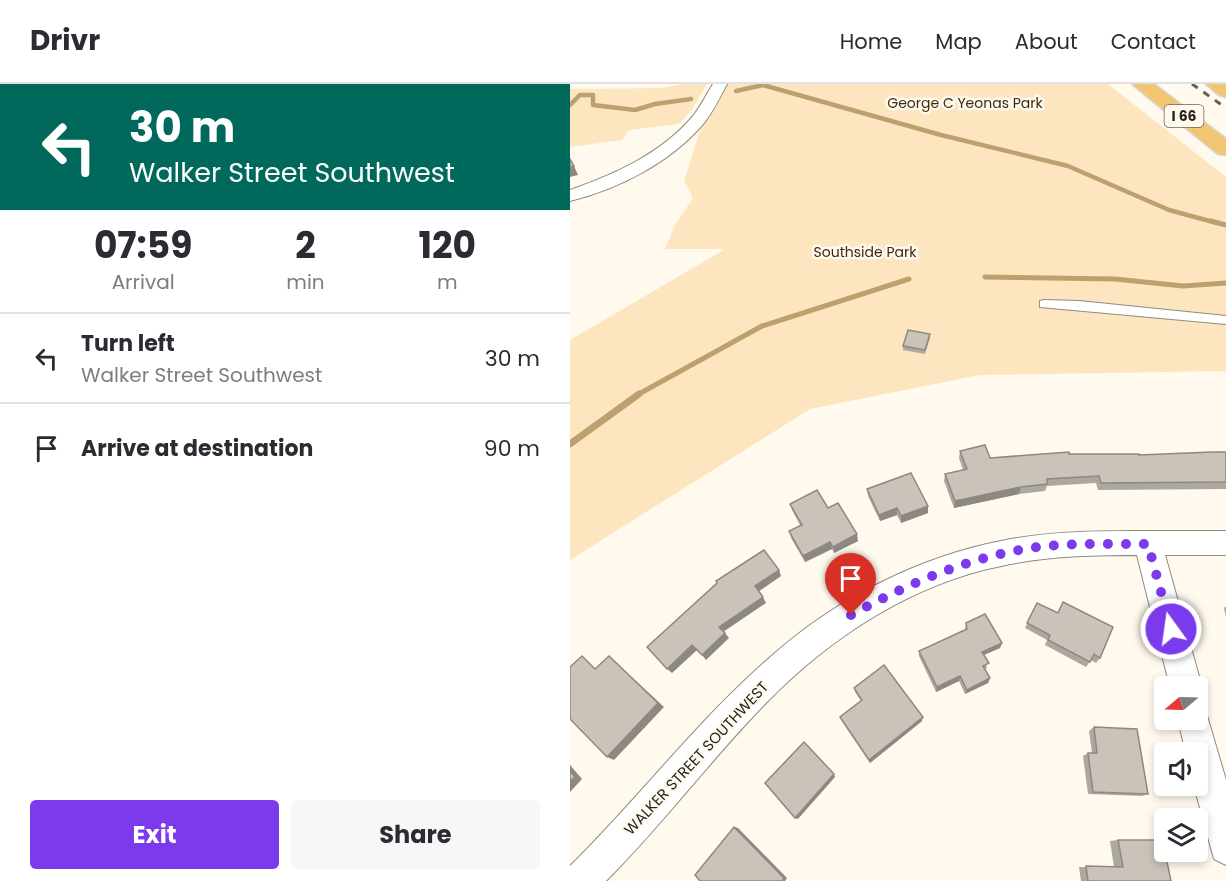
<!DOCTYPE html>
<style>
:root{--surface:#fff;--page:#f7f7f7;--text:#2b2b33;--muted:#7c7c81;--line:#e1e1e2;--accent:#7c3aed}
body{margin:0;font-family:Poppins,sans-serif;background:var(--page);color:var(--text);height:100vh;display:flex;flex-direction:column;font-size:22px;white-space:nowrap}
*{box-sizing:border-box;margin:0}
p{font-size:20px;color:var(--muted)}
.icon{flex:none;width:33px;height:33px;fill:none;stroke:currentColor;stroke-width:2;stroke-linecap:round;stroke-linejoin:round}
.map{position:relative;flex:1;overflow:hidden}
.details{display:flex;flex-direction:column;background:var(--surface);width:570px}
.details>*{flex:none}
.guide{background:#00695c;color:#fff;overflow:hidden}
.needle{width:39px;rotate:251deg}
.fabs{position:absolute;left:584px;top:592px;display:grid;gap:12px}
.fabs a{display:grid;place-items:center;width:54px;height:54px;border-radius:6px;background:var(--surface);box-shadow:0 3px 9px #0003;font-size:30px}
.pin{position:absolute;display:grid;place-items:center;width:51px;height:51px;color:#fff;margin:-62px -26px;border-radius:50% 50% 50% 0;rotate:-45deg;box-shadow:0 0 6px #0007}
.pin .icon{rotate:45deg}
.me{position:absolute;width:66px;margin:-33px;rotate:346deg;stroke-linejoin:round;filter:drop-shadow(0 0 4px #0008)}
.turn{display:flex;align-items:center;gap:21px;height:126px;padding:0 30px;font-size:27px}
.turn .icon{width:78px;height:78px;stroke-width:2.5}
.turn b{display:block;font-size:42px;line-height:51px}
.eta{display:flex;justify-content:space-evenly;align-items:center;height:102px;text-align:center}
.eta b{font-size:36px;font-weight:700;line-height:42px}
.primary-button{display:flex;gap:12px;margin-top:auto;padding:12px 30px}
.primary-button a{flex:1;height:69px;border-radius:6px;background:var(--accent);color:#fff;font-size:24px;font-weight:700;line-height:69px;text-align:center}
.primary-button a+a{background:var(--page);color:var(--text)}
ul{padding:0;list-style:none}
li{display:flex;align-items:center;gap:18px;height:90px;padding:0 30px;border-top:2px solid var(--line)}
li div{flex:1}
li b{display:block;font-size:22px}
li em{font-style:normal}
header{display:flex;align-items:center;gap:36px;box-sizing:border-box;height:84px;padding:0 30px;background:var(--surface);border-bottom:2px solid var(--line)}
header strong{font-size:28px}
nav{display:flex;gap:33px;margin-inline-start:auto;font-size:21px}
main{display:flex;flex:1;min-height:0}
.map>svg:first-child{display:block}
.green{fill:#fde6bf}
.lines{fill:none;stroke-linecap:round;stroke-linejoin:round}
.stream-far2{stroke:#bca170;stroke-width:4.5}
.stream-far1{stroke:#bca170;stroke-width:5}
.stream{stroke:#bca170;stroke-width:7}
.lane-casing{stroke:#908a81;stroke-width:2}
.street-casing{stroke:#908a81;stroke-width:2}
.highway-casing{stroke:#d8d8d7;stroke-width:3}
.lane{fill:#fff;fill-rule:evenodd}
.street{fill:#fff;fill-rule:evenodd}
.highway{fill:#f2c572;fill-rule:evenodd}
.rail{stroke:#625e58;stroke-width:3;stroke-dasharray:7 7;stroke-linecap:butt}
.wall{fill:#ada89f}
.shaded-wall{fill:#8d8882}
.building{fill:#c9c3b9;stroke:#8d8882;stroke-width:1.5}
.route{stroke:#7c3aed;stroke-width:10;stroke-dasharray:0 18}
.labels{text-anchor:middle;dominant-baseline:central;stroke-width:5;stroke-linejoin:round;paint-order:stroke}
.far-park-label{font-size:14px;fill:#3b2b0d;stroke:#fff9ee}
.shield{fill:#fff9ee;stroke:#68645e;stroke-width:1.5}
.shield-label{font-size:14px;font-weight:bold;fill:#272420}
.street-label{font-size:15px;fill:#272420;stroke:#fff9ee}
</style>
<header>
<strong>Drivr</strong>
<nav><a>Home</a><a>Map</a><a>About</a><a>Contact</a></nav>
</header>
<main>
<section class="details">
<div class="guide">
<div class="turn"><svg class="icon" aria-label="left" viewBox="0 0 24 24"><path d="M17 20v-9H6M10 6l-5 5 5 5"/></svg><div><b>30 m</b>Walker Street Southwest</div></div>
</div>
<div class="eta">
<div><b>07:59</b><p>Arrival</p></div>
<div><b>2</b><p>min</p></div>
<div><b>120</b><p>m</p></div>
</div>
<ul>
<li><svg class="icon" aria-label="left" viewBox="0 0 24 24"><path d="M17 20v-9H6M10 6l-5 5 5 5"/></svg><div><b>Turn left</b><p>Walker Street Southwest</p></div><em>30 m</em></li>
<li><svg class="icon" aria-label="arrive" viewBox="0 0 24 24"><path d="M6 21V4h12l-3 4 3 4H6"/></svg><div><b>Arrive at destination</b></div><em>90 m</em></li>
</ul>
<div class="primary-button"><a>Exit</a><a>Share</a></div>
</section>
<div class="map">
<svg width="656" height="797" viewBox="0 0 656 797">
<rect width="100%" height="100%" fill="#fff9ee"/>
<path class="green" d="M112,0H137L123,24L109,40L59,46L52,56L0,63V5L92,4Z
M150,0H538L656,93V287L410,291L240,325L0,476V256L152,167L151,165H95L105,141L123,114L114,97L137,24Z"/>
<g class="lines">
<path class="stream-far2" d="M166,7L193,1L371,51L498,82L599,126L647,139
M0,21L10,11H23V21L65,26L85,20L121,15"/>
<path class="stream-far1" d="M641,137L656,141
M415,193L545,195L613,202L656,199
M67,311L192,242L339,195"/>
<path class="stream" d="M0,360L69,310"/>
<g class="lane-casing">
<path id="lane" d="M474,216L509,217L656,232V240L470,223V217Z"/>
</g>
<g class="street-casing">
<path id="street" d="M143,0H157C150,13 143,28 134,39C101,78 49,105 0,117V106C45,90 91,70 123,32C131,22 136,11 143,0Z
M563,447H656V471H595L632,603L627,614V603H600L567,471C522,471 476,472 431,482C342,500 261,553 198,617C141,675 93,740 36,797H0V782C70,713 130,633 205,569C268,514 349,473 431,457C474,448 519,447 563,447Z
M627,621L635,625L656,696V781L644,775L624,702H627V669H616L608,636H627Z"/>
</g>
<g class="highway-casing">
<path id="highway" d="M562,0H584L656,55V71L648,70Z
M636,0H656V13L649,11Z"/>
</g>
<use href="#lane" class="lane"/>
<use href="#street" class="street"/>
<use href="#highway" class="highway"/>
<path class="rail" d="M622,0L656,24"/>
</g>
<path class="wall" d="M360,254L355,270L333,266V262Z
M390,367L420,374L499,370L569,371L656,368V405L528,406L526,399L477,402L475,407L449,410L384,424L374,397L375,390L393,386L389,374Z
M297,405L358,422V429L331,439L327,431L310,437L298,412Z
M220,420L258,424L288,457L264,469L262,465L235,478L221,454L219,447L230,441L222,426Z
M493,518L530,574L526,579L521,576L516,583L475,561L477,556L455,544L467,519L487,529Z
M656,522V534L654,524Z
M396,539L432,559L430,564L414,571L417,584L415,585L420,594L418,599L395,610L389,597L366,608L349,572V567L395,546Z
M284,604L352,637L300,679L271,636L270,633L291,617L285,608Z
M524,643L578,710L572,712L518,710L513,672L518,669H522L519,647Z
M548,756L601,797H511L509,783H544L540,757Z"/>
<path class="shaded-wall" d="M4,82L8,91L0,93V83Z
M451,403L449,410L384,424L385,417Z
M358,422V429L331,439V432Z
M327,424V431L310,437L309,431Z
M287,450L288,457L264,469L263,463Z
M260,458L262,465L235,478L233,472Z
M209,486L211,492L188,508L185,502Z
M193,513L196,519L153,548L149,543Z
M155,549L159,554L136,576L132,571Z
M432,559L430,564L411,572L412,568Z
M122,561L127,566L102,589L97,585Z
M39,572L94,623L44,676L37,673Z
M390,592L389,597L366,608L367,603Z
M420,594L418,599L395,610L397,606Z
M353,633L352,637L300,679L299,676Z
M0,681L12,695L0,708Z
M264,690L265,693L228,735L225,734Z
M164,743L168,744L217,794L215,797H212Z"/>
<path class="building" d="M0,75L4,82L0,83Z
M338,246L360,250L355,266L333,262Z
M415,361L420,374L499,368V370H569V371L642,368H656V398L531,399L529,392L477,395V400L451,403L385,417L375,390L397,385L390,367Z
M341,389L358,422L331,432L327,424L309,431L297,405Z
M247,406L258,424L268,419L287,450L263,463L260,458L233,472L219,447L232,441L220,420Z
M194,466L209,486L185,502L193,513L149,543L155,549L132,571L122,561L97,585L77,563L147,499L146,497Z
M493,518L543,543L530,574L524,570L520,578L478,556L480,551L457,539L467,519L488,529Z
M415,530L432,559L412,568L419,579L413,582L420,594L397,606L390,592L367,603L349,567L397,545L396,539Z
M12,572L25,585L39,572L88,619L37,673L0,635V583Z
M314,581L353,633L299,676L270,633L292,616L284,604Z
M524,643L567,645L578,710L523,708L518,669H527Z
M234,658L264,690L225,734L195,699Z
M0,687L5,693L0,697Z
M164,743L214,794L212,797H130L125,791Z
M548,756H593L594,768H595L601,797H518L516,782L553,783Z"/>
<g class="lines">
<path class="route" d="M281,531C340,499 401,472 468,463C504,459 542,460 578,460L601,545"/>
</g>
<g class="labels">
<g class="far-park-label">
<text x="395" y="19">George C Yeonas Park</text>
<text x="295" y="168">Southside Park</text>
</g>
<rect class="shield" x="594.5" y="21" width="39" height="22" rx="4.5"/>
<g class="shield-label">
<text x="614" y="32">I 66</text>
</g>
<g class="street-label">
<text transform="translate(126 674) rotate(-47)">WALKER STREET SOUTHWEST</text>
</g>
</g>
</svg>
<div class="fabs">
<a><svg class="needle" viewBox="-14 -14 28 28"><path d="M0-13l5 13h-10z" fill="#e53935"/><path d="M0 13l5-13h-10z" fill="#7c7c81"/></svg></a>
<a><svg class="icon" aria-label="sound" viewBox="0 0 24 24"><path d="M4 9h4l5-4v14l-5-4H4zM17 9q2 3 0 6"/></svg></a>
<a><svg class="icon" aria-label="layers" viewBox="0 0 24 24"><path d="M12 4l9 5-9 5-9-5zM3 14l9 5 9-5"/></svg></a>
</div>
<div class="pin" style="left:281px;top:531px;background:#d93025"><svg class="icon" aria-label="arrive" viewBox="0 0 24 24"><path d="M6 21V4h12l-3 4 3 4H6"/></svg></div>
<svg class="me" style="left:601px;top:545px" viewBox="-20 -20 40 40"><circle r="17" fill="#7c3aed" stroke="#fff" stroke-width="3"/><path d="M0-11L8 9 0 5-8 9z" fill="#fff"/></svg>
</div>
</main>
